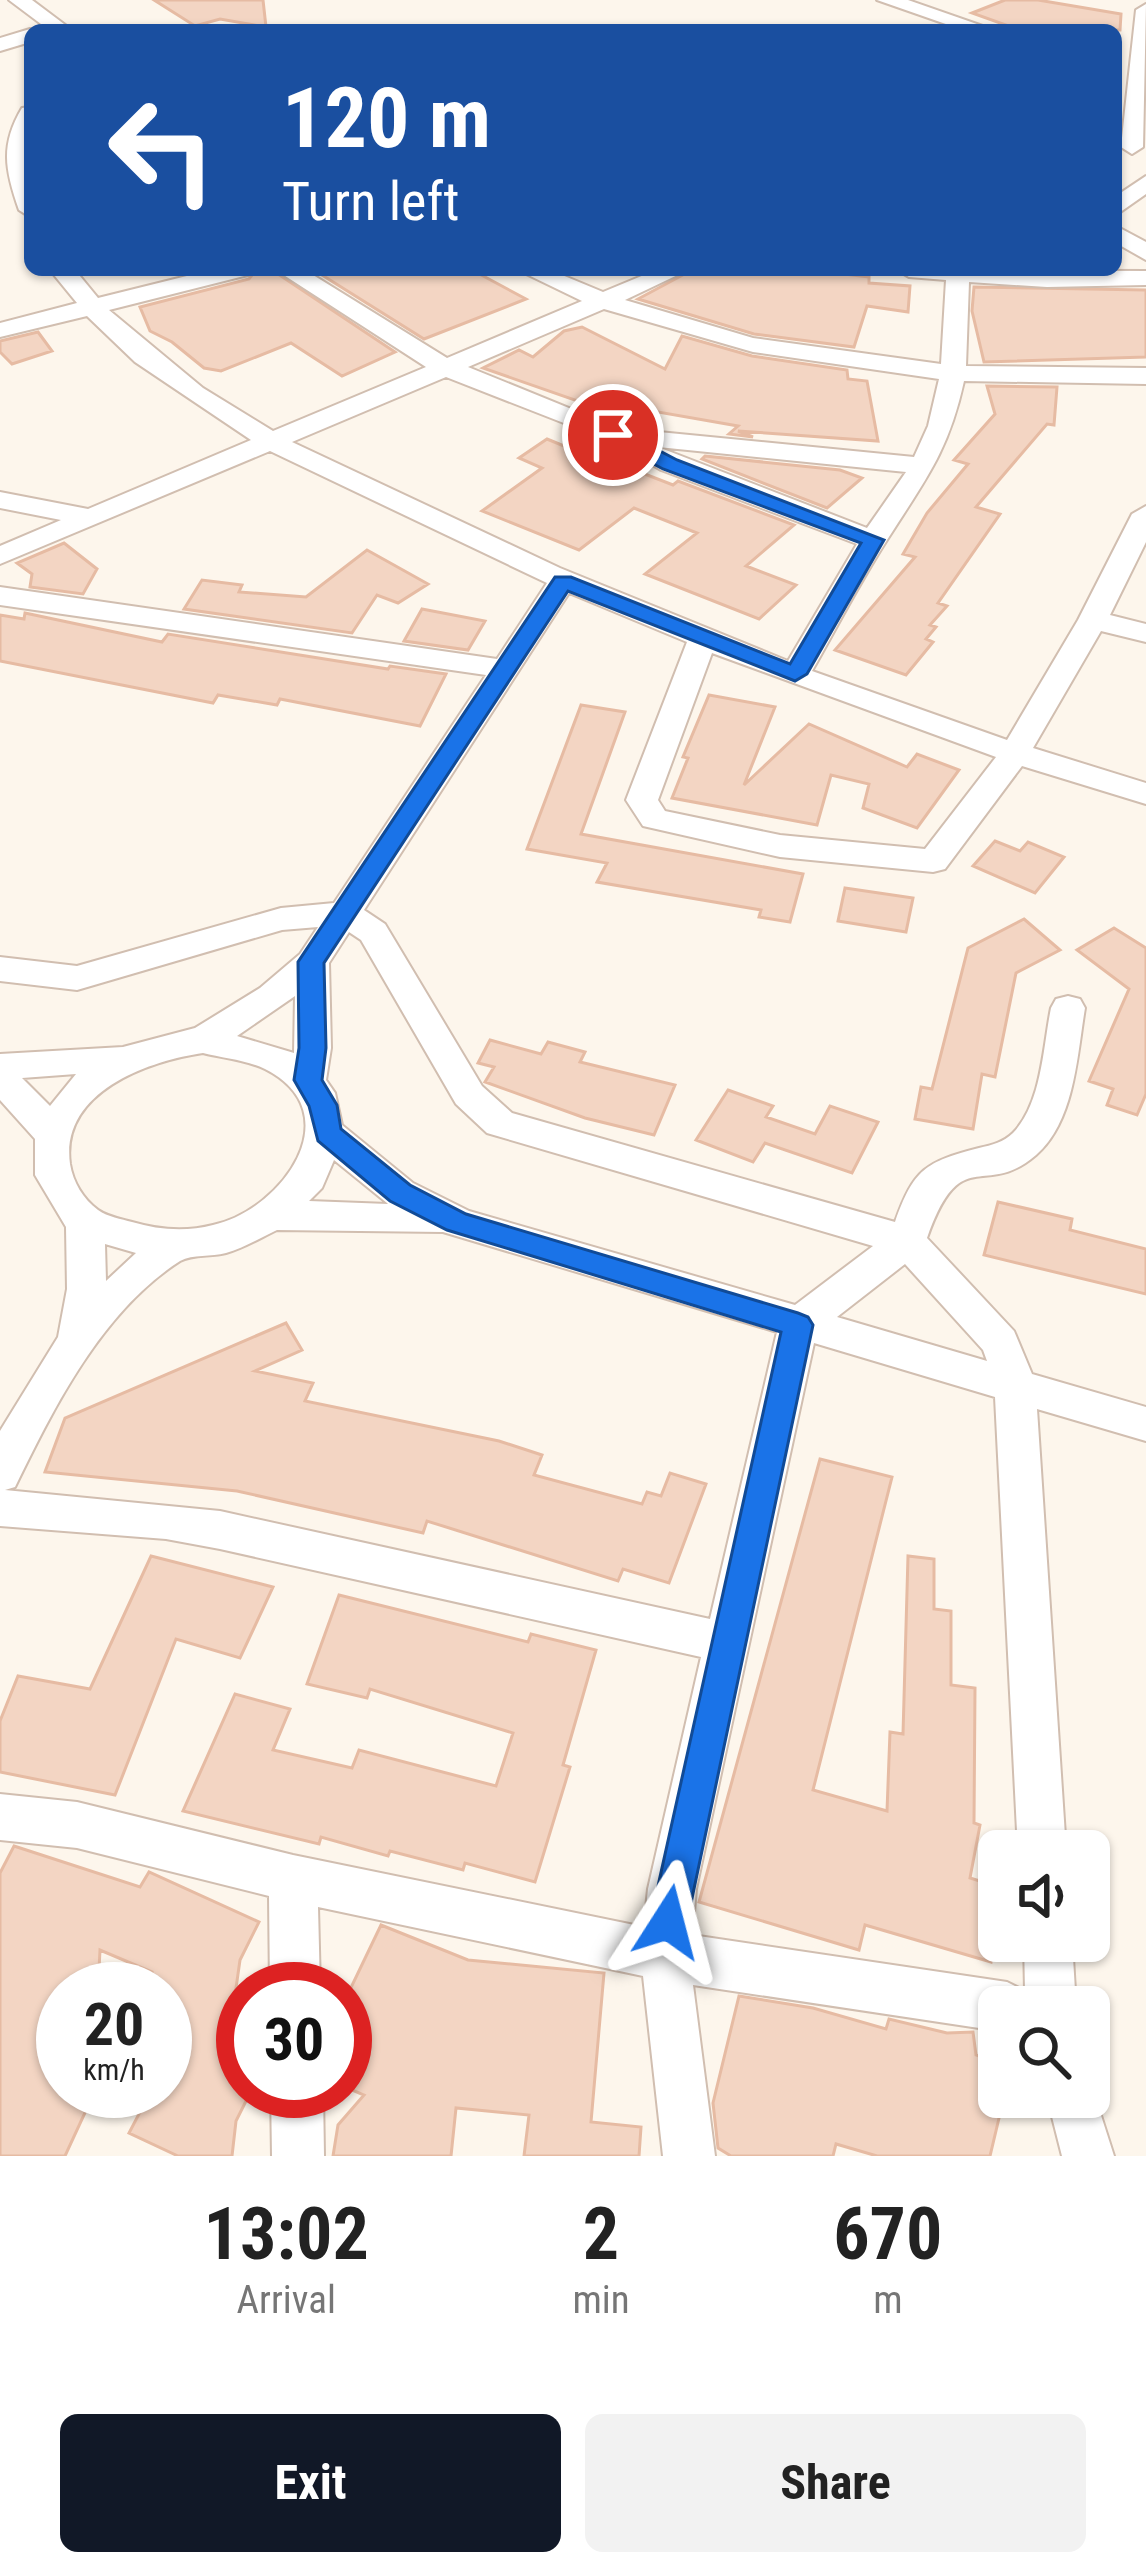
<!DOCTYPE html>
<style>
:root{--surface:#fff;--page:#f2f2f2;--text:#222;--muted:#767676;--accent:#111827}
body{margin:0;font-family:"Roboto Condensed",sans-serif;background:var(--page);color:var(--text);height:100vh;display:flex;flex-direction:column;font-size:45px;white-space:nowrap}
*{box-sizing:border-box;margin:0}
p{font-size:39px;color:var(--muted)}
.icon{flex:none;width:66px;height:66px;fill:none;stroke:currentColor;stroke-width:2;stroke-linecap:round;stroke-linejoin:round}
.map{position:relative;height:2156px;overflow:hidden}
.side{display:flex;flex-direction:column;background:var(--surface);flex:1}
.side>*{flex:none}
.top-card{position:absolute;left:24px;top:24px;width:1098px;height:252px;border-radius:18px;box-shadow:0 3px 9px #0004;background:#1a4fa0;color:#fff;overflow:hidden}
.buttons{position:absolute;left:978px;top:1830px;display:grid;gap:24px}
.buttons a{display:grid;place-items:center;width:132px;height:132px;border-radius:18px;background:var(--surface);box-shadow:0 3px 9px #0004;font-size:60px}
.speed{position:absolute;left:36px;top:1962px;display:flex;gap:24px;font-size:60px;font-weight:700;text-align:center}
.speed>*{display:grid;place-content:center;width:156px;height:156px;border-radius:50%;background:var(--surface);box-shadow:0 3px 9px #0004;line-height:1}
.speed small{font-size:30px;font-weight:400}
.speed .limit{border:18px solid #d22;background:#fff;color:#111}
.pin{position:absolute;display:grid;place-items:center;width:102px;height:102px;color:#fff;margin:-51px;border:6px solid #fff;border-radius:50%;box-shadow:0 3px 12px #0007}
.me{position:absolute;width:132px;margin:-66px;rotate:9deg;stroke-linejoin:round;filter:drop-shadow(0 0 9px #0008)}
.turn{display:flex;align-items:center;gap:42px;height:252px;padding:0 60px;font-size:54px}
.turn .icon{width:156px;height:156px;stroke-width:2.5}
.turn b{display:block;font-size:84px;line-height:102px}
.eta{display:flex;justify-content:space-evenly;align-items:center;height:204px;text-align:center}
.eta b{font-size:72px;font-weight:700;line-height:84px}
.cta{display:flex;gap:24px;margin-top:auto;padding:24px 60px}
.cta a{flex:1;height:138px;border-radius:18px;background:var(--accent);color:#fff;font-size:48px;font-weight:700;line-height:138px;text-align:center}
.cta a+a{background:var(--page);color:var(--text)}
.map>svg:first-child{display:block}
.building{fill:#f3d5c3;stroke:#e6bba3;stroke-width:3}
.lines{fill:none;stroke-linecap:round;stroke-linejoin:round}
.minor-casing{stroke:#d1beb0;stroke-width:4}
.minor{fill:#fff;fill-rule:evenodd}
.route{fill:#1a73e8;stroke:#114b97;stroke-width:3}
</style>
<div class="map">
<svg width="1146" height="2156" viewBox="0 0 1146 2156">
<rect width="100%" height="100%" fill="#fdf6ec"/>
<path class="building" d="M154,0H263L266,27L220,19L195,26Z
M1005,0H1038L1121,14L1120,30H1020L972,13Z
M256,270H272L395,352L342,376L291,343L221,371L204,368L172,342L150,331L140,307L249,279Z
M314,270H472L526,299L424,339Z
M692,270H811L869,277V283L910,286L908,312L867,306L854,347L754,334L638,299Z
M974,287L1146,290V357L984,362L972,311Z
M582,327L665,369L682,336L752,356L847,370L848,379L867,381L878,441L738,431L753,437L729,434L738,426L647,410L635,421L483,368L519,350L533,357L564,331Z
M38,332L52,351L12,364L0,352V341Z
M987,386L1057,387L1054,425L1047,424L976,507L1000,514L938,603L947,606L930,625L936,627L926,639L933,642L906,675L835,650L915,557L903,554L927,513L968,464L954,460L995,414Z
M547,439L610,465L614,462L673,485L678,481L794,525L746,566L796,585L759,619L645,574L697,533L634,508L579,550L482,511L542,468L519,458Z
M705,456L840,470L862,478L827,508L702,459Z
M64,543L97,569L83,594L30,587L32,574L17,563Z
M367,550L428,584L398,603L377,595L352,633L184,609L202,580L242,585L239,592L306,597Z
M422,609L485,621L468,650L404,641Z
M25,613L162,642L168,634L388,669L390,666L446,674L420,726L280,699L277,705L218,695L213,703L0,661V615L24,619Z
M709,695L775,707L744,785L809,724L907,767L917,754L959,770L917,828L863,808L869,784L831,775L817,825L672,798L688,758L683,757Z
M581,705L625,712L581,834L803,874L790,922L759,917L761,910L597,882L607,863L527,849Z
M995,841L1020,851L1028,842L1064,857L1035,893L973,866Z
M845,888L913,898L906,932L838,921Z
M1024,919L1060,950L1016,973L995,1077L982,1074L973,1129L915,1119L921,1087L932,1089L968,948Z
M1114,928L1146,948V1094L1137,1115L1107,1105L1113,1089L1089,1081L1129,989L1077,950Z
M490,1040L541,1054L548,1042L585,1052L580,1062L675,1085L654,1135L585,1118L485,1082L494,1067L478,1063Z
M728,1090L773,1106L766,1117L815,1134L830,1106L878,1122L852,1173L765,1143L753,1162L696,1140Z
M998,1202L1072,1219L1070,1230L1146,1249V1294L984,1255Z
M286,1323L302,1350L255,1371L313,1383L305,1401L499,1441L542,1455L534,1475L642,1504L647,1492L661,1496L670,1473L706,1484L669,1583L623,1569L618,1581L427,1521L423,1533L237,1491L45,1472L65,1418Z
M820,1459L892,1477L813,1790L887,1811L890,1732L903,1734L908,1556L934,1559V1609L951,1611V1685L975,1688L974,1823L980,1825L970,1878L999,1887L991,1962L865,1925L859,1950L699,1902Z
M151,1556L273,1587L240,1658L176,1639L115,1795L0,1772V1721L18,1676L90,1689Z
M339,1595L528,1642L531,1634L596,1650L563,1765L570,1767L535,1882L465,1863L463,1870L390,1851L388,1856L321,1837L319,1844L183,1811L235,1694L290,1709L273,1750L352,1768L359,1750L496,1786L513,1733L370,1689L367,1698L307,1684Z
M14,1846L140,1887L149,1872L259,1922L240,1960L234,2002L243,2006V2091H251L236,2121L232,2156H178L129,2133L151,2091H165V1989H150L152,1972L100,1950L98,1989H63V2091H95L65,2156H0V1873Z
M381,1925L468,1960L604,1973L591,2122L641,2127L639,2156H524L529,2115L456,2108L451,2156H333L338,2125L364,2095L345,2087V2000Z
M739,1996L813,2008L886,2029L889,2019L947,2033L973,2032L976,2055L999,2063V2097H1004L990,2156H877L836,2144L833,2156H731L718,2148L713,2103Z"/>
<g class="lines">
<g class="minor-casing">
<path id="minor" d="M9,0H32L72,30H49Z
M877,0H908L994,30H963Z
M1146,4L1143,147L1132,154L1121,147L1136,10Z
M30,29L34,30H30V42L0,51V38Z
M30,107L26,150L30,217L19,210C5,170 0,145 22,108Z
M1146,176V194L1116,215V196Z
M1116,226L1146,242V260L1116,243Z
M50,270H75L98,298L211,270H252L248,275L109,310L203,388L273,431L426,367L276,270H305L447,358L582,301L518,270H550L603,292L656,270H688L625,300L753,338L941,364L946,280L909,277L897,270L1146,271V285L1047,287L969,282L966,366L1146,368V384L964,381C948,453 925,480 887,540C860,582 837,627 812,671L1007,740L1078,620L1132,514L1146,506V542L1110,615L1146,624V642L1101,631L1033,748L1146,783V804L1022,766L945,869L933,872L780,857L643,826L626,800L687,642L569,593L364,910L385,924L482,1086L512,1113L895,1222C914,1169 925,1162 979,1148C992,1145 1004,1142 1013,1133C1042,1103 1043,1047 1051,1008L1056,999L1068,996L1080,999L1085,1008C1077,1055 1075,1121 1036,1155C984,1200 961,1141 927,1238L1014,1331L1032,1374L1146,1407V1441L1037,1409L1066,1851H1018L995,1397L814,1343L696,1889L692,1935L1007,1982L1025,1991L1024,1941H1072L1076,2007H999V2031L693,1985L715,2156H663L643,1976L318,1907L320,1989H270L269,1896L77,1848L0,1840V1794L77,1802L293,1855L644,1927L648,1889L701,1657L220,1549L166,1539L0,1526V1431L58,1337L67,1289L66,1227L35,1175V1139L0,1100V1054L123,1047L195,1028L260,988L300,954L318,927L282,930L77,990L0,981V957L77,966L281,908L334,903L486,675L0,605V587L497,659L547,583L270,451L0,564V546L61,520L0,508V492L88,509L251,440L135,362L87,316L0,337V323L77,303ZM604,309L753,352L939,379L928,426L914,457L618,428L468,367ZM446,377L615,443L661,470L857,544L788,661L560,568L292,442ZM658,447L906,472L867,528ZM712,653L996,757L925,849L780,835L665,811L658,800ZM349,932L361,940L456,1104L487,1133L873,1246L795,1305L469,1211L413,1183L342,1125L335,1093L326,1080L331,1048L329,963ZM295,996L294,1053L237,1036ZM203,1053C222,1058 247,1060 265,1069C352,1113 282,1210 213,1225C186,1232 159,1230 132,1222C121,1219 108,1217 98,1210C83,1199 73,1182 70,1164C60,1092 148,1061 203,1053ZM76,1074L50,1106L22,1078ZM334,1160L387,1203L388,1204L309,1201L322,1188ZM277,1230L443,1232L777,1332L710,1619L220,1511L5,1490L15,1487C54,1407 102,1311 180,1261C193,1254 211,1257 226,1253C244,1248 260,1238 277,1230ZM105,1244L136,1253L106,1281ZM905,1264L983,1350L987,1361L837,1317Z
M1089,2078L1114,2156H1062L1047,2097H1089Z
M271,2091H323L324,2156H272Z"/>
</g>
<use href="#minor" class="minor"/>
</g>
<path class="route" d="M606,430H620L677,460L884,540L807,674L795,681L568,591L324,963L326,1048L322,1080L337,1105L341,1129L410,1185L466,1214L798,1313L808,1317L813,1325L687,1922L681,1935L668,1941L655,1935L650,1922L781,1332L447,1230L390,1201L318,1141L309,1106L294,1080L299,1048L298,962L555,577H571L790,664L861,543L663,469L606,439Z"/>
</svg>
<div class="buttons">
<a><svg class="icon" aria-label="sound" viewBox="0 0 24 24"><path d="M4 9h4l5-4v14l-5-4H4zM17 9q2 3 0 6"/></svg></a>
<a><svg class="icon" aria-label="search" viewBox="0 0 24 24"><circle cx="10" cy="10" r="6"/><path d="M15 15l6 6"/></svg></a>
</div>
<div class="speed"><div>20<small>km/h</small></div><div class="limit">30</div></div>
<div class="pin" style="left:613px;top:435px;background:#d93025"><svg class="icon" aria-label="arrive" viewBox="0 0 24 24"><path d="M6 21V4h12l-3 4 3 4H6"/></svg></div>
<svg class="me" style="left:668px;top:1922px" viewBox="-20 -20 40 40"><path d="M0-17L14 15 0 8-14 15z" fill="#1a73e8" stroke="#fff" stroke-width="4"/></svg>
<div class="top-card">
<div class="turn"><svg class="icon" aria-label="left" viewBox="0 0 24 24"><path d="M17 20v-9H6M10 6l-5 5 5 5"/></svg><div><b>120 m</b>Turn left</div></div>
</div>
</div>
<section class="side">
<div class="eta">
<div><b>13:02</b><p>Arrival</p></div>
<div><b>2</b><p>min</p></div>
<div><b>670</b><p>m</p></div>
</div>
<div class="cta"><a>Exit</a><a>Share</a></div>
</section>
